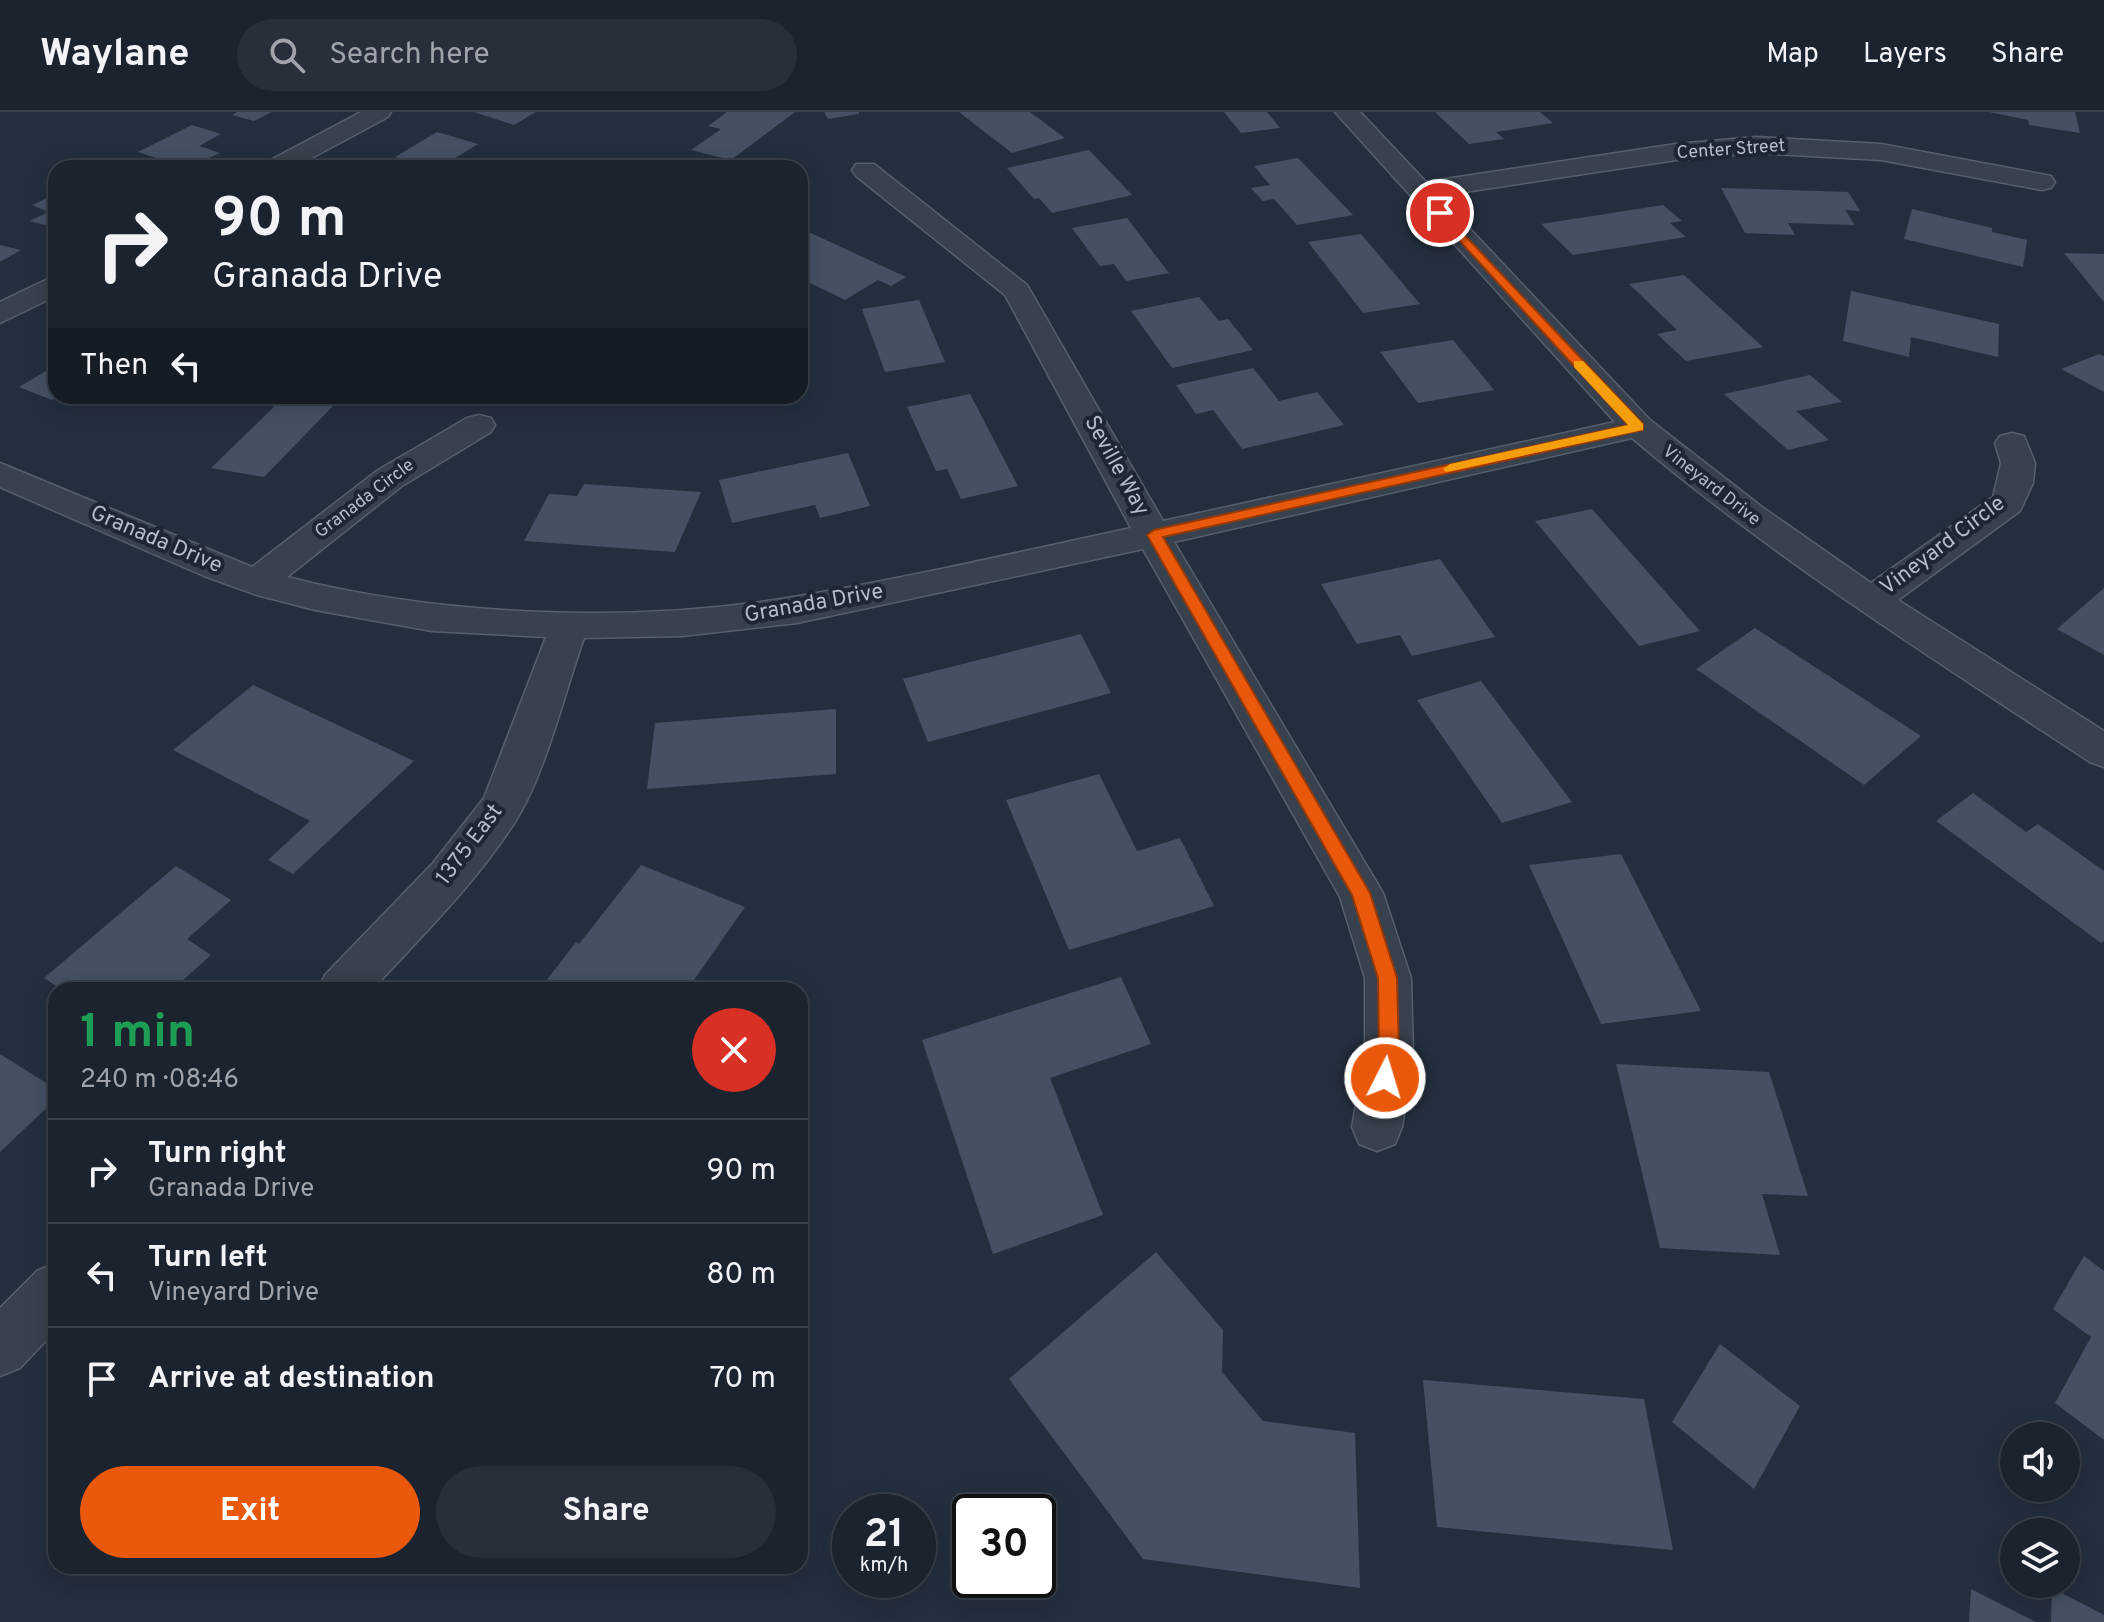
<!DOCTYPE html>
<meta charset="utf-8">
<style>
:root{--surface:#1b232e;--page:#282f3a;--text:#f1f3f6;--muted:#a0a4aa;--line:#39404a;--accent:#ea580c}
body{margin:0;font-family:Overpass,sans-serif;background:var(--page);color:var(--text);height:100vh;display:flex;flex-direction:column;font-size:30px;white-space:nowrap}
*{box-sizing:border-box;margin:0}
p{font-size:26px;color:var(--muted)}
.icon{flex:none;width:44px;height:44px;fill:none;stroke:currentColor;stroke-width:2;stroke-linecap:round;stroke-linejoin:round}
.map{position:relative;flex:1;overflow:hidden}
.sheet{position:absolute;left:48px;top:870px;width:760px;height:592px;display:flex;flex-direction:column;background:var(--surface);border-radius:24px;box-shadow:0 4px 20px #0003,0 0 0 2px var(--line)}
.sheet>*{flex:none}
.hud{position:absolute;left:48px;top:48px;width:760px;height:244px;border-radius:24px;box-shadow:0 4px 20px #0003,0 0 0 2px var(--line);background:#1b232e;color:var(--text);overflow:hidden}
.controls{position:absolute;left:2000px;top:1310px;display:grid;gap:16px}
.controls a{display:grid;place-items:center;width:80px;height:80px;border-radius:50%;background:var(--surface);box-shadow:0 4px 20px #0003,0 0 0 2px var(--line);font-size:40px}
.speed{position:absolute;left:832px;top:1382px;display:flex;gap:16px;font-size:40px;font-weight:700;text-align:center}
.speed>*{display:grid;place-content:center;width:104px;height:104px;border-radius:50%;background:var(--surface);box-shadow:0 4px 20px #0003,0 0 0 2px var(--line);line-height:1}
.speed small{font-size:20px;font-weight:400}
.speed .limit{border:4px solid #111;border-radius:12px;background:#fff;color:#111}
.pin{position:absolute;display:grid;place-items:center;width:68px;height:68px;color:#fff;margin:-34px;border:4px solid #fff;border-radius:50%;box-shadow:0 2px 8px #0007}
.me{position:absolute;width:88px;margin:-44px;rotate:5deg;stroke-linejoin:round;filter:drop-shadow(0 0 6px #0008)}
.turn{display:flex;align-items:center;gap:28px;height:168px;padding:0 32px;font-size:36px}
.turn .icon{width:104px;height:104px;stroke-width:2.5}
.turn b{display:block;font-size:56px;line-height:68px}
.then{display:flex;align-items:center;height:76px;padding:0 32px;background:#0003;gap:16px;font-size:30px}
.round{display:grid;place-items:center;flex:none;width:84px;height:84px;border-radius:42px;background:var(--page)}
.head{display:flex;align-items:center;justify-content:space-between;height:136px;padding:0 32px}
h1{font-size:48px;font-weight:700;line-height:60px;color:#1e9e55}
.button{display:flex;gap:16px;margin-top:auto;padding:16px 32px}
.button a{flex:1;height:92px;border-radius:48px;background:var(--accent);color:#fff;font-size:32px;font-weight:700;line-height:92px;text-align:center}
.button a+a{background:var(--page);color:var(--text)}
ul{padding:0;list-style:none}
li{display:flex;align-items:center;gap:24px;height:104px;padding:0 32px;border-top:2px solid var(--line)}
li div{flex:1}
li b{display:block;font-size:30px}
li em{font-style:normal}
header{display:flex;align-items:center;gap:48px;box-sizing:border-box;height:112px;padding:0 40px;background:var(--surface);border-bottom:2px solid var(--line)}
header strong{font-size:38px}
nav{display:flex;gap:44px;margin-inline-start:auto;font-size:28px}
.search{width:560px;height:72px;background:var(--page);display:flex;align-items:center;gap:20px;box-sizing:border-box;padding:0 28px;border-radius:44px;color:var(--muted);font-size:30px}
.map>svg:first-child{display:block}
.building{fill:#455162}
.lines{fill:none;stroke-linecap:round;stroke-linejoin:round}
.minor-casing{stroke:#565f6c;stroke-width:3}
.minor{fill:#38414e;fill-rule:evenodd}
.route{fill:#ea580c;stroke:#983908;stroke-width:2}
.slow{fill:#f59e0b}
.labels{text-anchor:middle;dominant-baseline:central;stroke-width:8;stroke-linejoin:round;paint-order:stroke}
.far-street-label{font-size:18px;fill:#b4bcc9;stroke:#1d2633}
.street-label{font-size:22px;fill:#b4bcc9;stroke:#1d2633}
</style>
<header>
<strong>Waylane</strong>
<div class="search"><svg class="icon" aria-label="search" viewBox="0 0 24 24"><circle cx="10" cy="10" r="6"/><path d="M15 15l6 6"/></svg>Search here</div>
<nav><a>Map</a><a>Layers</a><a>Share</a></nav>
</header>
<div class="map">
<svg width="2104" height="1510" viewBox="0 0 2104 1510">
<rect width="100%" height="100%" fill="#242f3e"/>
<path class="building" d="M237,0H272L254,9L232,3Z
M474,0H536L514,13Z
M727,0H795L731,48L691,38L721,17L708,14Z
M824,0H859V2L828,7Z
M959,0H1030L1065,26L1012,41Z
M1224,0H1267L1280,16L1241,21Z
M1435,0H1540L1553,11L1496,20L1504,27L1469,32Z
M1989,0H2075L2080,21L2029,13L2028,8Z
M192,13L221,22L199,34L220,41L186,56L138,40Z
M437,20L478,32L439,56H420L424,54L395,45Z
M1089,38L1132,83L1052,101L1039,86L1034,87L1007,56Z
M1298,46L1353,103L1297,113L1274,87L1263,89L1251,76L1270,73L1254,54Z
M1721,76L1848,80L1860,99L1845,98L1855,113L1788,111L1795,123L1745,121Z
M56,82V116L30,109L48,100L32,93Z
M1663,93L1682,109L1670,111L1686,125L1573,143L1541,112Z
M1912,97L1992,116V120L2027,128L2023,155L1904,127Z
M1127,106L1169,161L1126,169L1114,152L1100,154L1072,116Z
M800,116L906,165L891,174L878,168L845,188L800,166Z
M1361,122L1420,192L1363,201L1308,130Z
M0,133L21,138L0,150Z
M2064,141L2104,142V190Z
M1684,163L1763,235L1686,249L1657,222L1677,218L1629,172Z
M1851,179L1999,212L1998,245L1911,225L1909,245L1843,229Z
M1199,185L1219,209L1228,207L1253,238L1172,256L1131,199Z
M919,188L945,250L885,260L862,197Z
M1453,228L1494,278L1418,291L1380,240Z
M2099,242L2104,244V280L2061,257Z
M56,253V286L52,288L19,275Z
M1253,256L1279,289L1317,280L1344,313L1242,337L1213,298L1196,302L1176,273Z
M1810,263L1842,290L1796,299L1829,328L1788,338L1724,282Z
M970,282L1018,374L961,387L947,357L936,359L907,295Z
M285,284L336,291L264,365L211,356Z
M848,341L870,394L820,406L815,393L732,411L719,368Z
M584,372L701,380L675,440L524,429L549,382L577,384Z
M1592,397L1700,519L1639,534L1535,409Z
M1440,447L1495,525L1412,544L1400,523L1357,532L1321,472Z
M2104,476V543L2057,517Z
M1755,516L1921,624L1864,673L1696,557Z
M1081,522L1111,581L928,630L903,567Z
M1481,569L1572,690L1502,711L1417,588Z
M253,573L414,649L293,762L268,748L310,709L173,638Z
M836,597V662L647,677L655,611Z
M1099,662L1137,739L1180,726L1214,794L1069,838L1006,688Z
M1973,681L2026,720L2038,712L2104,759V829L2101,831L1936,709Z
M1621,742L1701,899L1601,912L1529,753Z
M641,753L745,795L687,878H659L648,873L645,878H539L576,830L579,832Z
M176,754L231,788L187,827L211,843L172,878H62L44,866Z
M1121,865L1151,932L1050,966L1103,1103L993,1142L922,928Z
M0,942L56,977V987L0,1040Z
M1616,952L1769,960L1808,1084L1762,1082L1780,1143L1660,1136Z
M1156,1140L1223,1218L1222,1260L1263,1309L1355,1321L1360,1476L1143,1447L1009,1267Z
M2084,1144L2104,1159V1328L2055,1291L2091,1225L2053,1197Z
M1720,1232L1800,1294L1754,1377L1672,1310Z
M1423,1268L1644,1287L1673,1438L1437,1415Z
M2052,1476L2104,1503V1510H2051Z
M1971,1477L2036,1510H1969Z"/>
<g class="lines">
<g class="minor-casing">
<path id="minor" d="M361,0H391L388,5L293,56H261L265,51Z
M1335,0H1360L1426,70L1676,32L1756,25L1881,32L2051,64L2055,70L2051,76L2042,78L1881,48L1756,41L1676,48L1439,84L1650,308L1762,395L1871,471L1993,385L2001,351L1995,331L2000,324L2012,321L2024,324L2035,351L2033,371L2020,399L1898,488L2104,619V655L2090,650C1933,547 1775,447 1632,326L1174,430L1383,781L1411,866L1413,942L1402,1015L1395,1032L1377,1039L1359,1032L1352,1015L1365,942V866L1340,785L1143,437L797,511L682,524L584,526C564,582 546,661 515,710C475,772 422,824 372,878H318L325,863L433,751L484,686L546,525L432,519L315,498L257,483L204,464L0,375V351L252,455L378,358L467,306L479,303L491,306L495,313L491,320L402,374L287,465C443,505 640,512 799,484C910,465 1021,440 1131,416L1005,183L856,64L852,58L856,52H874L1027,173L1163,409L1615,310Z
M56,163V184L0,211V190Z
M56,1151V1218L20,1256L0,1264V1196L37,1159Z"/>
</g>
<use href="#minor" class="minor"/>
</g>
<path class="route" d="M1440,97L1643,312V318L1163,425L1370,781L1397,866L1399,942L1393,973L1385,976L1378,973L1375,966L1379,942L1378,866L1352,783L1147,423L1154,418L1628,313L1436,103L1434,101Z"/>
<path class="slow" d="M1574,249H1583L1643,312V318L1446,360L1443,357L1450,352L1628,313L1574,255Z"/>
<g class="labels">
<g class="far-street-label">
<text transform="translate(1731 38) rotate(-4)">Center Street</text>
<text transform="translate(1711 374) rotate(38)">Vineyard Drive</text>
<text transform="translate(365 387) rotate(-37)">Granada Circle</text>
</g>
<g class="street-label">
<text transform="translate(1116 354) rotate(61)">Seville Way</text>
<text transform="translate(156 428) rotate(23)">Granada Drive</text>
<text transform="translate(1943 434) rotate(-37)">Vineyard Circle</text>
<text transform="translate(814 492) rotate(-10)">Granada Drive</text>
<text transform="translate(470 733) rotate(-53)">1375 East</text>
</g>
</g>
</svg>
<div class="controls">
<a><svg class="icon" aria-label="sound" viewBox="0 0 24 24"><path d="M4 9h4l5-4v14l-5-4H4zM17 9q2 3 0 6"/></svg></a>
<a><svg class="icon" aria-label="layers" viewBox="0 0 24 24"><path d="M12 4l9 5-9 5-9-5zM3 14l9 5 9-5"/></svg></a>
</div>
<div class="speed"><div>21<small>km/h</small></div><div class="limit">30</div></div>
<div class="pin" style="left:1440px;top:101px;background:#d93025"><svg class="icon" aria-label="arrive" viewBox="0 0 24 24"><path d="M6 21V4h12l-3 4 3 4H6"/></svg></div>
<svg class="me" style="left:1385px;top:966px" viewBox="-20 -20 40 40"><circle r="17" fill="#ea580c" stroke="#fff" stroke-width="3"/><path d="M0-11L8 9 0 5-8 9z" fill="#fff"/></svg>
<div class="hud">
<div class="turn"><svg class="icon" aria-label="right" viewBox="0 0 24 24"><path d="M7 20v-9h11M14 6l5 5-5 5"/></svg><div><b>90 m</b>Granada Drive</div></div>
<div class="then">Then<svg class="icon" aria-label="left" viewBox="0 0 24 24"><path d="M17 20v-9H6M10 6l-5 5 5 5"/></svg></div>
</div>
<section class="sheet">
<div class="head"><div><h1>1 min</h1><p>240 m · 08:46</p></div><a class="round" style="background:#d93025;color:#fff"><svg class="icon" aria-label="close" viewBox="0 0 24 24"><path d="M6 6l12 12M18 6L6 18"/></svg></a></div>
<ul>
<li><svg class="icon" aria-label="right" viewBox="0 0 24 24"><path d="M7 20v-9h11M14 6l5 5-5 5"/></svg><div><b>Turn right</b><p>Granada Drive</p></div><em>90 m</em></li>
<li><svg class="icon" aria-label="left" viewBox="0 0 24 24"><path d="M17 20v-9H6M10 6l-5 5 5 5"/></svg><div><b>Turn left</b><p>Vineyard Drive</p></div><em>80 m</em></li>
<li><svg class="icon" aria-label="arrive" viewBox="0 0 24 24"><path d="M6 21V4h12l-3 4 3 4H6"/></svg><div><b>Arrive at destination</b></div><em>70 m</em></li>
</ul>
<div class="button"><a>Exit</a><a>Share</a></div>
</section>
</div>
